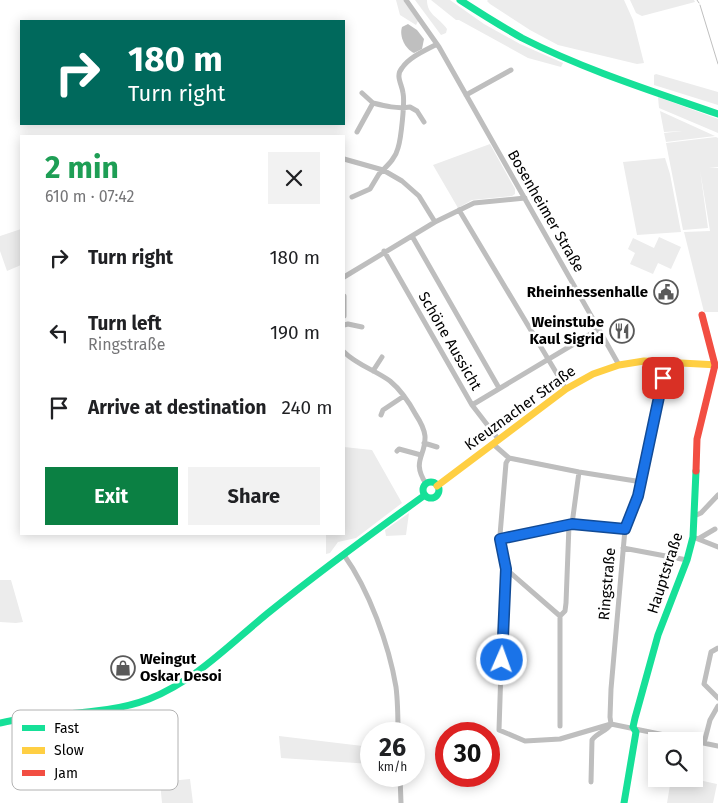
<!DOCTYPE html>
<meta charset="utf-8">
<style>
:root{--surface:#fff;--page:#f2f2f2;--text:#202124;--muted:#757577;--accent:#0b8043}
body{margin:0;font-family:"Fira Sans",sans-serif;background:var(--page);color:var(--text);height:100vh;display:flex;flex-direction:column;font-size:19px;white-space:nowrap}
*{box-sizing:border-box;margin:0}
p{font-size:16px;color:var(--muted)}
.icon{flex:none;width:28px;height:28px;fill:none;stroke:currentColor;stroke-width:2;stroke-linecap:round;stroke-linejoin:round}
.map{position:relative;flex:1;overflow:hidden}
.drawer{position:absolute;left:20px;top:135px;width:325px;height:400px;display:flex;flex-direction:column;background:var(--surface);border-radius:0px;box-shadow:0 2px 12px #0003}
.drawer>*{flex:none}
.banner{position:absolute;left:20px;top:20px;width:325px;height:105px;border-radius:0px;box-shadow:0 2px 12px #0003;background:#00695c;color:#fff;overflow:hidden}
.controls{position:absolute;left:648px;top:732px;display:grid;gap:10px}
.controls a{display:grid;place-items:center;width:55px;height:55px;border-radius:0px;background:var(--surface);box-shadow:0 2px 12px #0003;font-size:25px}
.speed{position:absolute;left:360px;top:722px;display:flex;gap:10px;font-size:25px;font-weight:700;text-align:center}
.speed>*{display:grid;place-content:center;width:65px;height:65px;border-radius:50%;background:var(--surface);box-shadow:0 2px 12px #0003;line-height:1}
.speed small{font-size:12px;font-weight:400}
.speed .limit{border:8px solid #d22;background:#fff;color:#111}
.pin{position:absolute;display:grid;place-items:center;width:42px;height:42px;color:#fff;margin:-21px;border-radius:10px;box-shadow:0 2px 8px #0006}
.me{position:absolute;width:55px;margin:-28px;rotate:2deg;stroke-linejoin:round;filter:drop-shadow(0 0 4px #0008)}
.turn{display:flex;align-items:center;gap:18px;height:105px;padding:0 25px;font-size:22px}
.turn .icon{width:65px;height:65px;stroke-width:2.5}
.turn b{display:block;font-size:35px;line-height:42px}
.round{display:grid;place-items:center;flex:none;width:52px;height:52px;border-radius:0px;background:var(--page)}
.head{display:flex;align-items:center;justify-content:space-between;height:85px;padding:0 25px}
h1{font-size:30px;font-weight:700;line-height:38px;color:#1e9e55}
.action{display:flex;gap:10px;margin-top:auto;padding:10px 25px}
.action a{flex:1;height:58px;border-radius:0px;background:var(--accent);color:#fff;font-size:20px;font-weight:700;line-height:58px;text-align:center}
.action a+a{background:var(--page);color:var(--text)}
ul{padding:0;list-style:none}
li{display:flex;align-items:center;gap:15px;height:75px;padding:0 25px}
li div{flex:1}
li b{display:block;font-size:19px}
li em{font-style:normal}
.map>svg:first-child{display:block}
.green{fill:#ececec}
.water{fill:#bfbfbf}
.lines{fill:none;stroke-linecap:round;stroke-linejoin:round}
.stream{stroke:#bfbfbf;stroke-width:1}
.street{stroke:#bebebe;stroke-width:5}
.fast{stroke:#16e098;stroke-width:7}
.slow{stroke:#ffcf43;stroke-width:7}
.jam{stroke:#f24e42;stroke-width:7}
.route-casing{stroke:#114b97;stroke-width:12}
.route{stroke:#1a73e8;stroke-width:9}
.labels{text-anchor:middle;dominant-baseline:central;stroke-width:5;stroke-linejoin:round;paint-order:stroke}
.street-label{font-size:15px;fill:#000;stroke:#fff}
.poi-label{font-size:15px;font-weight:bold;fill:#000;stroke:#fff;text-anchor:end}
.key{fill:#fff;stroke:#b2b2b2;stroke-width:1}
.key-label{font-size:14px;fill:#000}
</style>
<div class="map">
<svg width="718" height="803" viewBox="0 0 718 803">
<rect width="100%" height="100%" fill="#fff"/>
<path class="green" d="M396,0H403L418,21L416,25L400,15Z
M415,0H427C427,15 439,17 447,29L446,33L441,35Z
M431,0H450L484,24L520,44L563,63L561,67L528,58L459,20H456Z
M488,0H624L633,20L644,63L637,64L558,45L530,30L490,4L487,1Z
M630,0H694L695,2L642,16L636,13Z
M656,74L718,92V105L654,85V75Z
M658,97L718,119V133L659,108Z
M660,111L715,136L666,142L664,133L682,131L664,132Z
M716,137L718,138V167L709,168H718V312H704L684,232L710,231L700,170L708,228L683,230L666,143Z
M490,144L515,189V194L512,196L472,200L458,208L433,165Z
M665,158L670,174L681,232L637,235L623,162Z
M21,229V265L7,271L0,251V236Z
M659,237L681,247L671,269L658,263L653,274L630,264L635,253L628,249L633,238L654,248Z
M344,447L372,450L402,503L356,538L338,542L330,553L326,554V534H344Z
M409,513L406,535L386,536L385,530Z
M0,580H11L23,622L16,623L0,622Z
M279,736L371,747V764L281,758Z
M190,779L193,803H162L160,782Z
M671,779H694L717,784L713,803H667Z"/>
<path class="water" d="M408,24L417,30L424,39L422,49L414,53C405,49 399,36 402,27Z"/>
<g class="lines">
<path class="stream" d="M697,0L699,3
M700,5L718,64"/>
<path class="street" d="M406,0L439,47L619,365
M362,93L373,103
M466,95L511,70
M357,132L373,103C385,106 397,109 410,107L417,111L424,122
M344,159L383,170C389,164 396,157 398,148C401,139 405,102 403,93C402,84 395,76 402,68C409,57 426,50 437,44
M352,197L370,189L379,174L383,170L402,181L419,196L435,222
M459,210L566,389
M412,236L499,388
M384,251L472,405L499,440
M344,277L435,222L474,203L525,198
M344,296V316
M344,325L348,324L362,327
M344,352C357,365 375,370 390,381C401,390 409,402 416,415C420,421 424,428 425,436C426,457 411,460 426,484
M373,371L382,357
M472,405L599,329
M381,415L383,410L404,396
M424,443L437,447
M493,444L509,458L579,472L642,482
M397,451L399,449L421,455
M509,458L506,463L500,535L506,569L503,607L499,730L525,741L560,739L611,724L718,746
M694,516L701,513L718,495
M572,524L579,472
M693,537L718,547
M500,539L572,524L625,529
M698,539L715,529
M623,548L687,560
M344,555C369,590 389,645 396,687C398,703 398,718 398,734
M506,569L560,616V726
M560,616L565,611L566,603L569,525
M718,648L711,652L704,684L718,698
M704,743L710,720L718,706
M400,776L401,803
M591,782L592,740C597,733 607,731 611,724L610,717L611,689L625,529L638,496L666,361"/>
<path class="fast" d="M460,0C480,13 501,26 522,38C585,70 652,91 718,114
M423 490a8 8 0 1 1 16 0a8 8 0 1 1-16 0Z
M0,723C49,711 102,717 149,699C195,681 230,644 268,613C319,572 372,533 425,495
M624,803L636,732L633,727L635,718L658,635L687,560L693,537L696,471"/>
<path class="slow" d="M437,486L566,389L593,374L619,365L644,361L718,365"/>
<path class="jam" d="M696,471L697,439L715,365L702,315"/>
</g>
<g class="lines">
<g class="route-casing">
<path id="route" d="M502,660L506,569L500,539L572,524L625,529L638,496L663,378"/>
</g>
<use href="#route" class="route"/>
</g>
<defs>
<g id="civic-ring" transform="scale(1.25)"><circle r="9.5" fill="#fff" stroke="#595959" stroke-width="1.5"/><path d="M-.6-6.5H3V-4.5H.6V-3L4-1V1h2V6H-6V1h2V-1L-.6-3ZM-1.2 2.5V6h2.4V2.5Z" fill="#595959"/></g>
<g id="restaurant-ring" transform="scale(1.25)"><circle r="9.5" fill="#fff" stroke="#595959" stroke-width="1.5"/><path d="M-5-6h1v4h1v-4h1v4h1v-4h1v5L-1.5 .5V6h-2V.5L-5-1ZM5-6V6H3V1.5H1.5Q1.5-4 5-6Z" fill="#595959"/></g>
<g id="shop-ring" transform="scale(1.25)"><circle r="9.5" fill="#fff" stroke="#595959" stroke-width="1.5"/><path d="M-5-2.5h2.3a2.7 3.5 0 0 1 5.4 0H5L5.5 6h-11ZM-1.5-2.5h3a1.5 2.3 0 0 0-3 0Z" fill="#595959"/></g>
</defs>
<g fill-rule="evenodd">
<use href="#civic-ring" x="666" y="292"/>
<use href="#restaurant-ring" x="622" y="331"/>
<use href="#shop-ring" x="123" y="668"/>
</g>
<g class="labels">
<g class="street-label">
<text transform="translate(546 211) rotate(60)">Bosenheimer Straße</text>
<text transform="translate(450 341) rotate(60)">Schöne Aussicht</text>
<text transform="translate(520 408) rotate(-36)">Kreuznacher Straße</text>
<text transform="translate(665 573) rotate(-72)">Hauptstraße</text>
<text transform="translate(607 584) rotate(-85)">Ringstraße</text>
</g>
<g class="poi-label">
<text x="648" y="292">Rheinhessenhalle</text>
<text x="604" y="322">Weinstube<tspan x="604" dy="17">Kaul Sigrid</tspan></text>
<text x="140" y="659" text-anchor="start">Weingut<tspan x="140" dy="17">Oskar Desoi</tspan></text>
</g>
</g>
<rect x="12" y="710" width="166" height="80" rx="8" class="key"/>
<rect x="22" y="725" width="23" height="6" fill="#16e098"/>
<rect x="22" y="747" width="23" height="7" fill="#ffcf43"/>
<rect x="22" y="770" width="23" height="6" fill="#f24e42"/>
<g class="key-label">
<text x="54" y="733">Fast</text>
<text x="54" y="755">Slow</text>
<text x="54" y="778">Jam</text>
</g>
</svg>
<div class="controls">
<a><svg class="icon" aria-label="search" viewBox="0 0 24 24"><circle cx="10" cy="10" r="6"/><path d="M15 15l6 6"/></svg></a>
</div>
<div class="speed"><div>26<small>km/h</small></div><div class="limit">30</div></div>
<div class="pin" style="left:663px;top:378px;background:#d93025"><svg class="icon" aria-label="arrive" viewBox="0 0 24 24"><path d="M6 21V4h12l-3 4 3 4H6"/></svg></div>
<svg class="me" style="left:502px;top:660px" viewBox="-20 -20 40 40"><circle r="17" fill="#1a73e8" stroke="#fff" stroke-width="3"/><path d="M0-11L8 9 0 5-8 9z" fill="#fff"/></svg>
<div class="banner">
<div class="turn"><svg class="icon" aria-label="right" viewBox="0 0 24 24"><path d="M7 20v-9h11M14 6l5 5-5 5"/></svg><div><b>180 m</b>Turn right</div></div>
</div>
<section class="drawer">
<div class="head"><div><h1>2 min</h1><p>610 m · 07:42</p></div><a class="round"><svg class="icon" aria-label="close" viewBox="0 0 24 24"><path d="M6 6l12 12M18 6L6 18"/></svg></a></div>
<ul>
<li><svg class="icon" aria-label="right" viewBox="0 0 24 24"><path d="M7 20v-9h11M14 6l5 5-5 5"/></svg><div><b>Turn right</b></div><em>180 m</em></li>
<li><svg class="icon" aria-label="left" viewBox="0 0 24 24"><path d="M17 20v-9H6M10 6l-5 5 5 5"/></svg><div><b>Turn left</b><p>Ringstraße</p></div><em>190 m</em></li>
<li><svg class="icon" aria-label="arrive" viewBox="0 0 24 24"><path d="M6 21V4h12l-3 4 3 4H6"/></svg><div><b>Arrive at destination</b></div><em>240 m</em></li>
</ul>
<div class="action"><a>Exit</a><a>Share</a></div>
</section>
</div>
